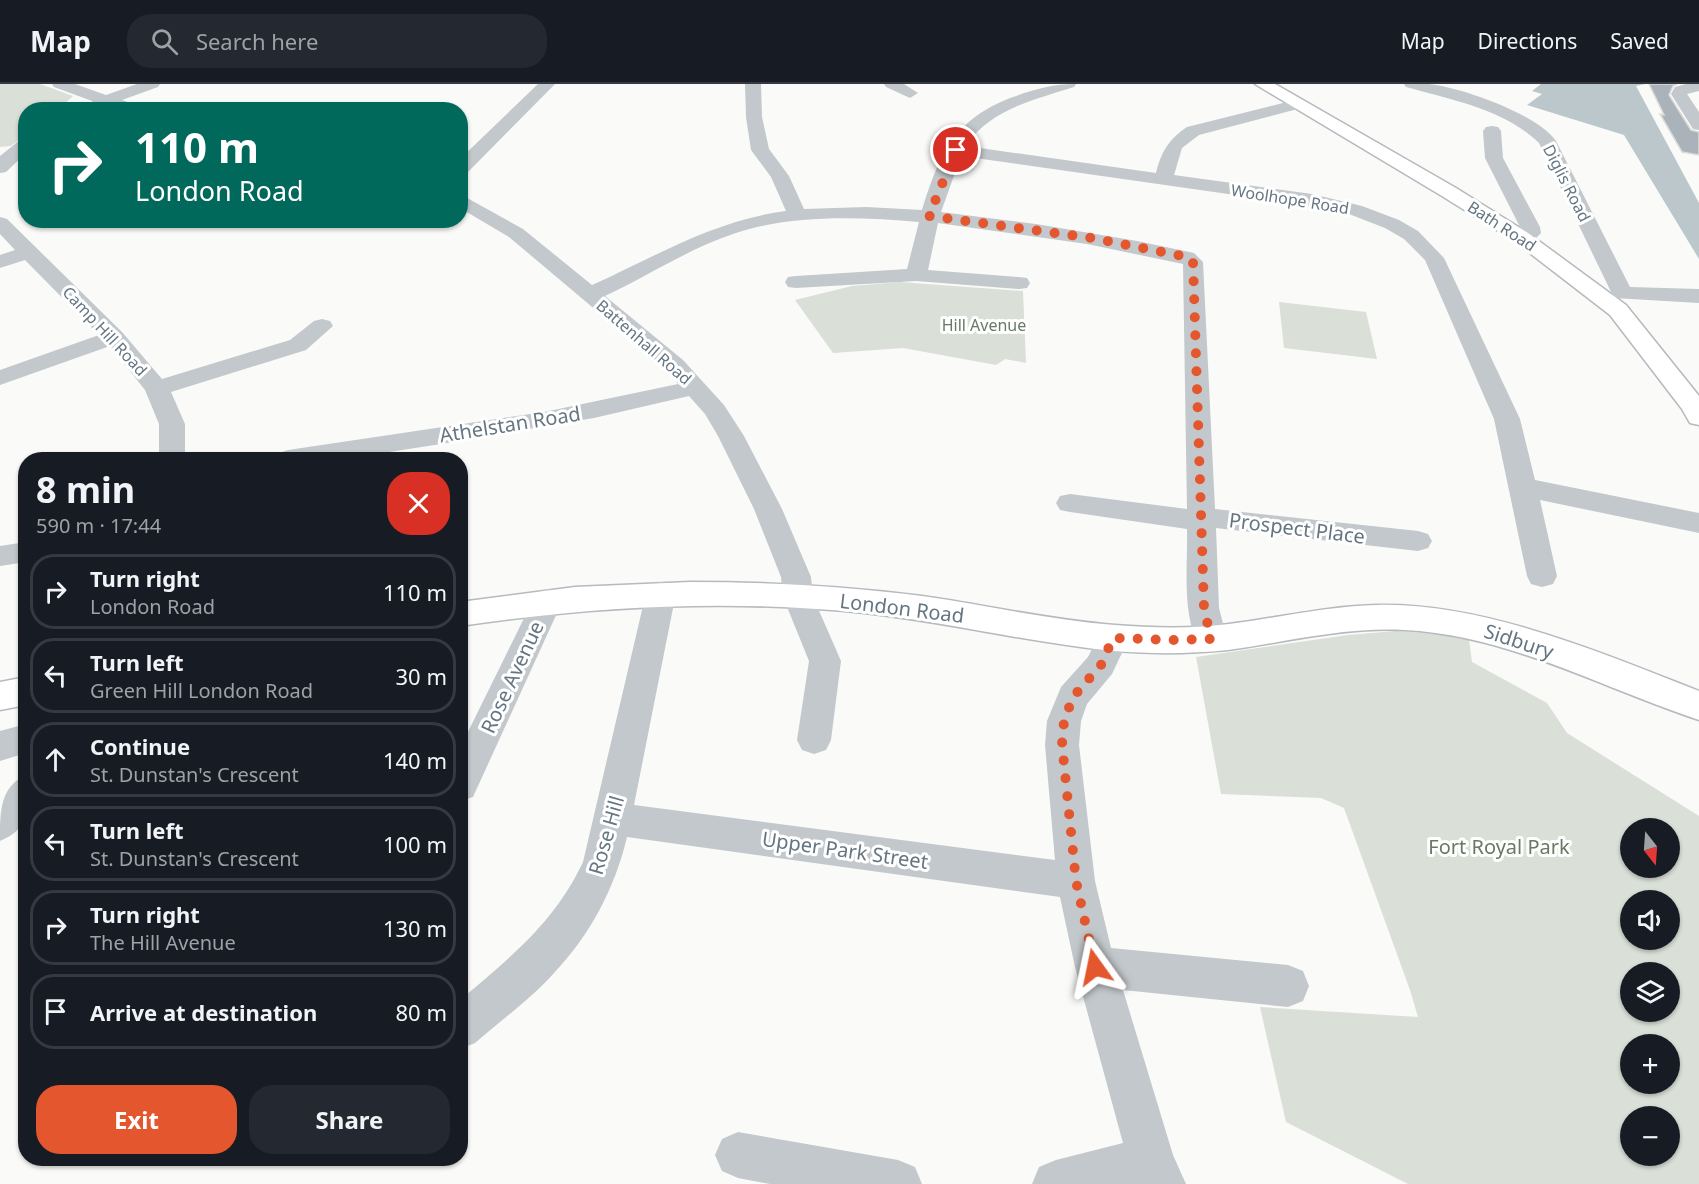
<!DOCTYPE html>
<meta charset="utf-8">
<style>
:root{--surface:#171b24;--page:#242831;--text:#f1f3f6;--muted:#9ea1a6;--line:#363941;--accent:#e4572e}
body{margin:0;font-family:"Noto Sans",sans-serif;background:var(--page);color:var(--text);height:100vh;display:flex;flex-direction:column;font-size:22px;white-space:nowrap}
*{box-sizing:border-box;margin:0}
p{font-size:20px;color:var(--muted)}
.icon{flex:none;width:33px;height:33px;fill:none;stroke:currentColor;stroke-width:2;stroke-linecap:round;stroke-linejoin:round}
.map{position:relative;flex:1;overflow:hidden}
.side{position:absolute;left:18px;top:368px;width:450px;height:714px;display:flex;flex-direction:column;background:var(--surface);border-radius:24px;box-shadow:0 2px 4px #0004}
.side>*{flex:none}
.guide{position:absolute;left:18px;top:18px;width:450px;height:126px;border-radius:24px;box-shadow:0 2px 4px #0004;background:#00695c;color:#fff;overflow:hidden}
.needle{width:39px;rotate:163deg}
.tools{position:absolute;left:1620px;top:734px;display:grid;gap:12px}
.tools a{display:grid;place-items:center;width:60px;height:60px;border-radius:50%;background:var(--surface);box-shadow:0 2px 4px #0004;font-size:30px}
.pin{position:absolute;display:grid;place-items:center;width:51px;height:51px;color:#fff;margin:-26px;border:3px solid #fff;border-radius:50%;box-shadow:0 2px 6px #0007}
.me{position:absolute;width:66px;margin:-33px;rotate:348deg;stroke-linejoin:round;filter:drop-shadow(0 0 4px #0008)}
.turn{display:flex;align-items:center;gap:21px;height:126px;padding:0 18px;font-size:27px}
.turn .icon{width:78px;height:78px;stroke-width:2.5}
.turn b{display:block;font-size:42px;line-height:51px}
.round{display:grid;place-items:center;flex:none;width:63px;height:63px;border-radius:24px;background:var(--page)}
.head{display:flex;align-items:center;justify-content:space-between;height:102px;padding:0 18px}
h1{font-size:36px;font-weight:700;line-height:45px}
.cta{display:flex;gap:12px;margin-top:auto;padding:12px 18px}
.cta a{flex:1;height:69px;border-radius:24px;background:var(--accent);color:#fff;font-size:24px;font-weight:700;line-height:69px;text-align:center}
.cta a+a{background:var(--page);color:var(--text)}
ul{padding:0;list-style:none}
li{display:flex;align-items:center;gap:18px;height:75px;margin:0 12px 9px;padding:0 6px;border:3px solid var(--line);border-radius:24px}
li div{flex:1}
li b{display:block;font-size:22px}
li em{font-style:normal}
header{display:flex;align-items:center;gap:36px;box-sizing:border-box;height:84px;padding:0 30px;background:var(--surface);border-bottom:2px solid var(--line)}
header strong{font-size:28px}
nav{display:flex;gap:33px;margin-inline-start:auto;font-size:21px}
.search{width:420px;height:54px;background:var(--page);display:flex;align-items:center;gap:15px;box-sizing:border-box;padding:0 21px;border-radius:24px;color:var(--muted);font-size:22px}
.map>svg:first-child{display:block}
.green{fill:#dadfd7;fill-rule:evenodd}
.water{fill:#bbc7cb}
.building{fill:#aab3b9;stroke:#dcdcda;stroke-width:1.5}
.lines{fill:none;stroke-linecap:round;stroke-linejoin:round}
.major-casing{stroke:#b5babe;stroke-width:3}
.minor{fill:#c3c8cc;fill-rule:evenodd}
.major{fill:#fff;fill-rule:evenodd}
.route{stroke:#e4572e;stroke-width:10;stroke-dasharray:0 18}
.labels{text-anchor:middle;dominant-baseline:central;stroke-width:6;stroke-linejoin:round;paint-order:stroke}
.far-street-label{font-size:16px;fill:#657683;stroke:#fff}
.far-park-label{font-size:16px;fill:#687a64;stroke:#fff}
.street-label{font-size:20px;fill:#657683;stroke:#fff}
.park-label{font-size:20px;fill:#687a64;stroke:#fff}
</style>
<header>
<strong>Map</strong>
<div class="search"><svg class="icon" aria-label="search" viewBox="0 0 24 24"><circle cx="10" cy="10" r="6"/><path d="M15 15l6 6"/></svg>Search here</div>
<nav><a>Map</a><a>Directions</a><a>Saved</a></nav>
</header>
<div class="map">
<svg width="1699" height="1100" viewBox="0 0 1699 1100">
<rect width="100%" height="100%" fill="#fafaf8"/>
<path class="green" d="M0,0H40L73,12L63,21L70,22L67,25L26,26L25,51L11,62L0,63Z
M900,198L1023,207L1026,279L1005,275L996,281L903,264L833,269L795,216L852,202Z
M1279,218L1366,228L1377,275L1284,264Z
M1395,547L1430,549L1469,556L1472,578L1547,619L1567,649L1699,732V1100H1408L1286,1038L1260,923L1418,933L1410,906L1344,724L1321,714L1221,710L1196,573L1348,551ZM1630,744H1670V783H1630ZM1630,816H1670V855H1630ZM1630,888H1670V927H1630ZM1630,960H1670V999H1630ZM1630,1032H1670V1071H1630Z"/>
<path class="water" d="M1541,0H1645L1636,2L1699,119V175L1624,51L1527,21L1542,10L1532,7Z"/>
<path class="building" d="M1649,0H1677L1673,2L1669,11L1691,46L1699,48V71L1682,68L1660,30L1664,31Z"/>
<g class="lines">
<g class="major-casing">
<path id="major" d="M1255,0H1275L1456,104L1528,149L1626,221L1699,312V341L1690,339L1682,325L1610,231L1566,197L1514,157L1442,112Z
M690,498C768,498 845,502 922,512C986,521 1050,536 1115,541C1153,544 1191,545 1229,540C1278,534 1327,522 1377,521C1482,518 1602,569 1699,607V636C1602,604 1508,551 1404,546C1344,543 1287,558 1228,566C1190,570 1152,570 1114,567C1030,559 948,538 864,529C729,515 594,522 460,542V518L575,503Z
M26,593V621L0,626V598Z"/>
</g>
<path class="minor" d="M52,0H75L106,11L137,0H160L158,3L122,16L139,22L141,26L93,22L92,17L54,3Z
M538,0H555L466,90L460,91V75Z
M745,0H761L762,33L769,65L789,92L804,125L866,123L922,126C940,69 954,35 1013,13C1035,5 1053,0 1076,0L1074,3C1034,16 990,25 966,62L1156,89C1161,68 1169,55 1187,43L1299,15L1305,17L1307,20L1305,23L1199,51L1182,64L1174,91L1312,110L1362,122L1399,136L1418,147L1444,174L1520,335L1535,396L1699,429V449L1540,416L1557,492L1553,500L1542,503L1531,500L1527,492L1494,335L1425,176L1404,155L1385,144L1349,130L1312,122L961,72L941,128L1036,140L1137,157L1194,169L1203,178L1215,425L1418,447L1428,450L1432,457L1428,464L1418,467L1216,444L1219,524L1227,555L1222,564L1211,567L1200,564C1181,530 1188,482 1187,445L1070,428L1060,426L1056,419L1060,412L1070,410L1187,425L1183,180L1087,160L938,139L928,186L1019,193L1027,194L1030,199L1027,204L1019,205L916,197L796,204L788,203L785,198L788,193L796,192L907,185L919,138C858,133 792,130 733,150C688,165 648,192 605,212L683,276L724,321L744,352L782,425L811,493L813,513L841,577L831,656L826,666L814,670L802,666L797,656L809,577L783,513L781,493L754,425L718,352L705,330L689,312L594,334L441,360L344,375H275L279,369L288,366L544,328L678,300L667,286L509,153L460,124V110L523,145L592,201C657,172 714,136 786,127L771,93L751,66L746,33Z
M884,0H904L918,9L910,14L886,3Z
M1404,0C1412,0 1420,0 1428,0C1461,3 1537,30 1556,57L1630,203L1699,205V219L1614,214L1539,59C1504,25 1452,16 1406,3Z
M1686,0H1699V7L1687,10L1699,28V46L1693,45L1671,10L1675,3Z
M1492,42L1498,43L1501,47L1503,74L1540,143L1541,149C1535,157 1523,160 1514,157L1511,153L1521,146L1520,143L1485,74L1483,47L1486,43Z
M26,55V69L6,88L0,89V72L20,56Z
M0,133L7,135L122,248L162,295L290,256L314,237L322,235L330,237L333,242L306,266L171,308L185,340V375H159V340L145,306L110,262L0,301V286L99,251L25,176L0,184V171L15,166L0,150Z
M26,458V478L0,482V462Z
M661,498L672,501L676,509L634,721L1055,776L1045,661L1047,637L1061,603L1088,573L1102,545L1113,542L1124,545L1129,554L1112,590L1087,620L1081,637L1079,661L1095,797L1111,864L1288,881L1303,887L1309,902L1303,917L1288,923L1123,906L1173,1071L1186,1100H1032L1039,1083L1056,1076L1123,1059L1075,883L1060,813L627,753C615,804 590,851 554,889C531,915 501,936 475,959L460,965V916C510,874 555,838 583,778L646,509L650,501Z
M548,505L559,508L563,516L473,713L460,717V664L533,516L537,508Z
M26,640V669L0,677V647Z
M26,691C26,721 33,744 0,757C0,727 0,703 26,691Z
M738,1048L898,1076L915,1083L922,1100H770L738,1094L722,1087L715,1071L722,1055Z"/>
<use href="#major" class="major"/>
</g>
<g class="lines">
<path class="route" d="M956,66L929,132L1092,154L1188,173L1193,178L1204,524L1211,555L1173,556L1113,554L1101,581L1073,613L1064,637L1062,660L1076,797L1095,883"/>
</g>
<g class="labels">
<g class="far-street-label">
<text transform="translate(1567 99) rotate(63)">Diglis Road</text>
<text transform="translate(1290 115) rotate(9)">Woolhope Road</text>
<text transform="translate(1502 142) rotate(33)">Bath Road</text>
<text transform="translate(105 247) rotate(47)">Camp Hill Road</text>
<text transform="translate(644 258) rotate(41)">Battenhall Road</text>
</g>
<g class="far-park-label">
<text x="984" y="241">Hill Avenue</text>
</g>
<g class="street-label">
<text transform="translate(510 340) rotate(-9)">Athelstan Road</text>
<text transform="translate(1297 444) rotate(7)">Prospect Place</text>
<text transform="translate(902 524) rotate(7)">London Road</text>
<text transform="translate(1519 557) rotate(18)">Sidbury</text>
<text transform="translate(512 593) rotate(-65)">Rose Avenue</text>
<text transform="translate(606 751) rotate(-74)">Rose Hill</text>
<text transform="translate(845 766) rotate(8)">Upper Park Street</text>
</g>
<g class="park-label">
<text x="1499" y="762">Fort Royal Park</text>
</g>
</g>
</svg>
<div class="tools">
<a><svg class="needle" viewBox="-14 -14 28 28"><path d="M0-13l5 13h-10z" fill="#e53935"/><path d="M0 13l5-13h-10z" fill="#9ea1a6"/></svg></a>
<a><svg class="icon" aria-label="sound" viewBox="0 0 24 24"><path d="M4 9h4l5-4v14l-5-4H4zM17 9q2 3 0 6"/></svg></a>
<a><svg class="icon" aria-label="layers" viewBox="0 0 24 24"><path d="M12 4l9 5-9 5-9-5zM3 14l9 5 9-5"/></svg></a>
<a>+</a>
<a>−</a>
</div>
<div class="pin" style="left:956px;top:66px;background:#d93025"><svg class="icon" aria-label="arrive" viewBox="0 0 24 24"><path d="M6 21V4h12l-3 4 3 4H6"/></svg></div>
<svg class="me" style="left:1095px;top:883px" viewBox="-20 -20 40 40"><path d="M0-17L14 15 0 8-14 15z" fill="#e4572e" stroke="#fff" stroke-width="4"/></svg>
<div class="guide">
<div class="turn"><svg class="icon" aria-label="right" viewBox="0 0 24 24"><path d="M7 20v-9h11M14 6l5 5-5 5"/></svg><div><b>110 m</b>London Road</div></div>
</div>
<section class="side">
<div class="head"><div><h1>8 min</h1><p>590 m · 17:44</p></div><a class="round" style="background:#d93025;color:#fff"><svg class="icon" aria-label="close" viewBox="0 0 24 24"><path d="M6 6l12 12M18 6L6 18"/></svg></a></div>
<ul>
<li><svg class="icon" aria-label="right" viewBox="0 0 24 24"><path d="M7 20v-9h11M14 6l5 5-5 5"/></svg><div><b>Turn right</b><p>London Road</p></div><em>110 m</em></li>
<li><svg class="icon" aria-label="left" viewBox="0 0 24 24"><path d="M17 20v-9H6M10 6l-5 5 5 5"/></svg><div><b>Turn left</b><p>Green Hill London Road</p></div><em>30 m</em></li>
<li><svg class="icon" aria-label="ahead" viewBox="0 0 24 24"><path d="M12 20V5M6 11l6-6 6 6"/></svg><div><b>Continue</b><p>St. Dunstan's Crescent</p></div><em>140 m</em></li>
<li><svg class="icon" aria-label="left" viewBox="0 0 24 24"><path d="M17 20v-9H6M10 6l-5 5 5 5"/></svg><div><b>Turn left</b><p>St. Dunstan's Crescent</p></div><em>100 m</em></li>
<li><svg class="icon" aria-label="right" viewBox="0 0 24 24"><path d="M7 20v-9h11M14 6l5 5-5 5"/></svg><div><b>Turn right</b><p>The Hill Avenue</p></div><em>130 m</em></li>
<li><svg class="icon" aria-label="arrive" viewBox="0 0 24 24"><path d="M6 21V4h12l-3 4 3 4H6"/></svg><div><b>Arrive at destination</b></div><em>80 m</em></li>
</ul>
<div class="cta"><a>Exit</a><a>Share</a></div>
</section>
</div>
